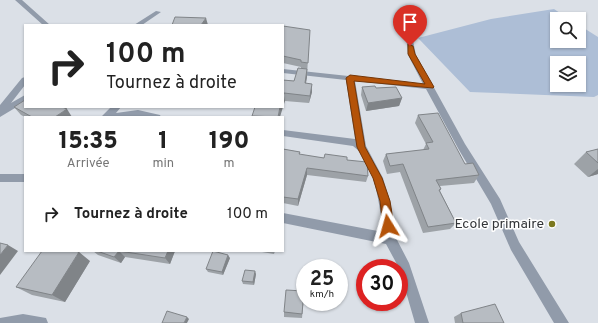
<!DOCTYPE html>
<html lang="fr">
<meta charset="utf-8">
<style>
:root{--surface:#fff;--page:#f6f6f6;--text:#222;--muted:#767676}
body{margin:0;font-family:Overpass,sans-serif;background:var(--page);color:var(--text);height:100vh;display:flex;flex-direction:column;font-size:15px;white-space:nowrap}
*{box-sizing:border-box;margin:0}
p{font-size:13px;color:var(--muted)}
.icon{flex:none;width:22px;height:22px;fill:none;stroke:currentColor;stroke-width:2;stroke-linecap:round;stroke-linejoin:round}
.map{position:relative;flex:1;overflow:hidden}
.drawer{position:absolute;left:24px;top:116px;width:260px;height:136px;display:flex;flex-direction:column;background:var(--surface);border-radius:0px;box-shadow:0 1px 3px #0004}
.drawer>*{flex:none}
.hud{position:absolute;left:24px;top:24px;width:260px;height:84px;border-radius:0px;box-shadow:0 1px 3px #0004;background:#fff;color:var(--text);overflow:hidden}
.buttons{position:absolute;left:550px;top:12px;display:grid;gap:8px}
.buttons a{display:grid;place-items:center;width:36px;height:36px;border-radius:0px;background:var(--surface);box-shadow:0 1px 3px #0004;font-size:20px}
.speed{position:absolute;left:296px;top:259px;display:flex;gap:8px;font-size:20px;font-weight:700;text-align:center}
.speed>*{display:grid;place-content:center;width:52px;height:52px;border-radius:50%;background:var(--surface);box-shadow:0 1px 3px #0004;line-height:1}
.speed small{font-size:10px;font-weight:400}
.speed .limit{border:6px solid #d22;background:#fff;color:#111}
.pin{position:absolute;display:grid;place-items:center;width:34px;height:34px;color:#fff;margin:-41px -17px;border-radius:50% 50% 50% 0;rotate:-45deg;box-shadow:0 0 4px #0007}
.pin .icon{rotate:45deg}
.me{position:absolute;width:44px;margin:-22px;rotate:352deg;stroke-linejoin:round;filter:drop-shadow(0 0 3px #0008)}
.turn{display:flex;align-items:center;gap:14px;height:84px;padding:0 16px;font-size:18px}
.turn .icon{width:52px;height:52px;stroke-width:2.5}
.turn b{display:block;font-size:28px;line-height:34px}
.eta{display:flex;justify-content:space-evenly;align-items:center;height:68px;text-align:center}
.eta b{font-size:24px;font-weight:800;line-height:28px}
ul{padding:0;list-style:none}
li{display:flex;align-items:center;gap:12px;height:60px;padding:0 16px}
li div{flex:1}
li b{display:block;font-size:15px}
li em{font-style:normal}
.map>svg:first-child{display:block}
.green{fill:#adbed6;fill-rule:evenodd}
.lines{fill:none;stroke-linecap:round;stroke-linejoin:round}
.minor{fill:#919baa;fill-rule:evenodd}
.wall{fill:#9da2a7}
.shaded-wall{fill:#808488}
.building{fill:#b7bcc2;stroke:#808488}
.route{fill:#b45309;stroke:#753606}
.poi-dot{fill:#7b781f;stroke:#fff;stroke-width:1.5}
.labels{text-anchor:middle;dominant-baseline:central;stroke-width:3;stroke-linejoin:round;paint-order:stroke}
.poi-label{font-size:14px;fill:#343639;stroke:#fff;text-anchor:end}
</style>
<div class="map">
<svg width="598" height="323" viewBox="0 0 598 323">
<rect width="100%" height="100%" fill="#dbe0e7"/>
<path class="green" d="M554,9L569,19H557V41H579V25L598,37V95L594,97L470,92L418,38L491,19ZM557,63H579V85H557Z"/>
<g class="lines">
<path class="minor" d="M15,0H22L50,25H43Z
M156,11L161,12L142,25H134Z
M406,35L412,36L416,55L465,144L500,199L519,242L569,323H554L511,250L491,204L459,150L426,89L355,81L366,146L383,178L390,201L396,238L409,263L429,323H415L399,268L386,244L283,223V213L383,232C380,208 375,161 353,146L283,136V130L355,139L346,80L283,73V69L423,84L408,55Z
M25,77V85L11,103L25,95V102L0,117V105L22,78Z
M111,107H121L116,113L138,110L160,115L161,117H101Z
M0,174H25V182H0Z
M23,314L46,318L48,323H0V318Z"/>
</g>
<path class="wall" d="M283,26L309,37L307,77L306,84L312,92L309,103L285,101L283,80L294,81L301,69V67L283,63Z
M362,87L376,88L402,98L399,106L366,111L361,95Z
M14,107L72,117H25L21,115Z
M418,115L465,164L479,175L474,183L440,186L441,189L440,191L456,223L450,229L423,233L400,172L387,174L383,161L386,154L423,150L426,144L415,123Z
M283,149L300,152V155L324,158L347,160L368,176L366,182L307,175L298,206L283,203Z
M598,149V174L588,177L574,164L586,152Z
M93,251H175L170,264L125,257L121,263L98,255Z
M261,251H275L274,254L262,252Z
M230,258L223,275L208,272L206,269Z
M90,261L65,302L32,295L16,287Z
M305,272V296L304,295L302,318L284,317V312L297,291Z
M256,274L254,285L243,284L242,281Z
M461,313L504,323H455L454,317Z"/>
<path class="shaded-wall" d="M206,18L208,25H201Z
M307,69V77L304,91L305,83Z
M312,84V92L309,103L310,96Z
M284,93L285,101L283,107V98Z
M402,98L399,106L366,111L368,103Z
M280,107H283L280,117H278Z
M67,109L72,117H55Z
M307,168V175L298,206V199Z
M598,169V174L588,177Z
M8,245L18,251L0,275V255Z
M119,251L125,257L121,263L114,257Z
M168,251H175L170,264L165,258Z
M79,252L90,261L65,302L52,295Z
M228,255L230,258L223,275L222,272Z
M255,271L256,274L254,285L253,282Z
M187,317L189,319L187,323H184Z"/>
<path class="building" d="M175,17L206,18L201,25H172Z
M283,26L310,30L308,63L301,62V60L283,56Z
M298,68L307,69L305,83L312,84L310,96L284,93L283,98V80L294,81Z
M375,86L376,88L396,87L402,98L368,103L362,87Z
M25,100V107H62L67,109L55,117H32L14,107Z
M255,107H280L278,117L252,116Z
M438,113L465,164L473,163L479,175L436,180L441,189L439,190L456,223L428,227L403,164L390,166L386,154L429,149L426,143L433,142L418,115Z
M283,149L300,152L299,154L324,158L325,154L347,157V160L367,162L368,176L307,168L298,199L283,197Z
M598,149V163L586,152Z
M0,243L8,245L0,255Z
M42,251H74L79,252L52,295L16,287Z
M97,251H119L114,257Z
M119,251H168L165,258Z
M213,251L228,255L222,272L206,269Z
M245,270L255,271L253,282L242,281Z
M301,271L305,272V293H304V291L297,290Z
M286,290L304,291L302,314L284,312Z
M495,304L504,323H463L461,313Z
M167,311L187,317L184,323H162Z"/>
<path class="route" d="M408,44L413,46L415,54L434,87L433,88L354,81L365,147L382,178L390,201L394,226L392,230L388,231L385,230L383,226L380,201L373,178L357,147L346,78L350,75L425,84L408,54Z"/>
<circle class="poi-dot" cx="552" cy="224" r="4"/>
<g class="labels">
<g class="poi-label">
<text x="544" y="224">Ecole primaire</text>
</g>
</g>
</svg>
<div class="buttons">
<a><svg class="icon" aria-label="search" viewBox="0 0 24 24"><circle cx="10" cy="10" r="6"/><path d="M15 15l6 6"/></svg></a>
<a><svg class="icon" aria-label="layers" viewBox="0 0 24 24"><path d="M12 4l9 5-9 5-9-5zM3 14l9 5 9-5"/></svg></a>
</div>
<div class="speed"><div>25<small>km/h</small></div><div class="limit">30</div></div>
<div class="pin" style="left:410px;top:46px;background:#d93025"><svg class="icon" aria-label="arrive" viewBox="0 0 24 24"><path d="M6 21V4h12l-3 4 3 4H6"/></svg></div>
<svg class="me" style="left:388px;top:226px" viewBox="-20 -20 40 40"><path d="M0-17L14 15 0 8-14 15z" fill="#b45309" stroke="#fff" stroke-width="4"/></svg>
<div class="hud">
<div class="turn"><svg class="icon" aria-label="right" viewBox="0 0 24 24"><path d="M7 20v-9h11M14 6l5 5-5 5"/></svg><div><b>100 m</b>Tournez à droite</div></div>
</div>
<section class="drawer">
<div class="eta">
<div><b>15:35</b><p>Arrivée</p></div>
<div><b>1</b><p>min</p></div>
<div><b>190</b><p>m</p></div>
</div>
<ul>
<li><svg class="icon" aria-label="right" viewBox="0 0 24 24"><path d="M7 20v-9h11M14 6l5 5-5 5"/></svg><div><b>Tournez à droite</b></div><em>100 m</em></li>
</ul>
</section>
</div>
